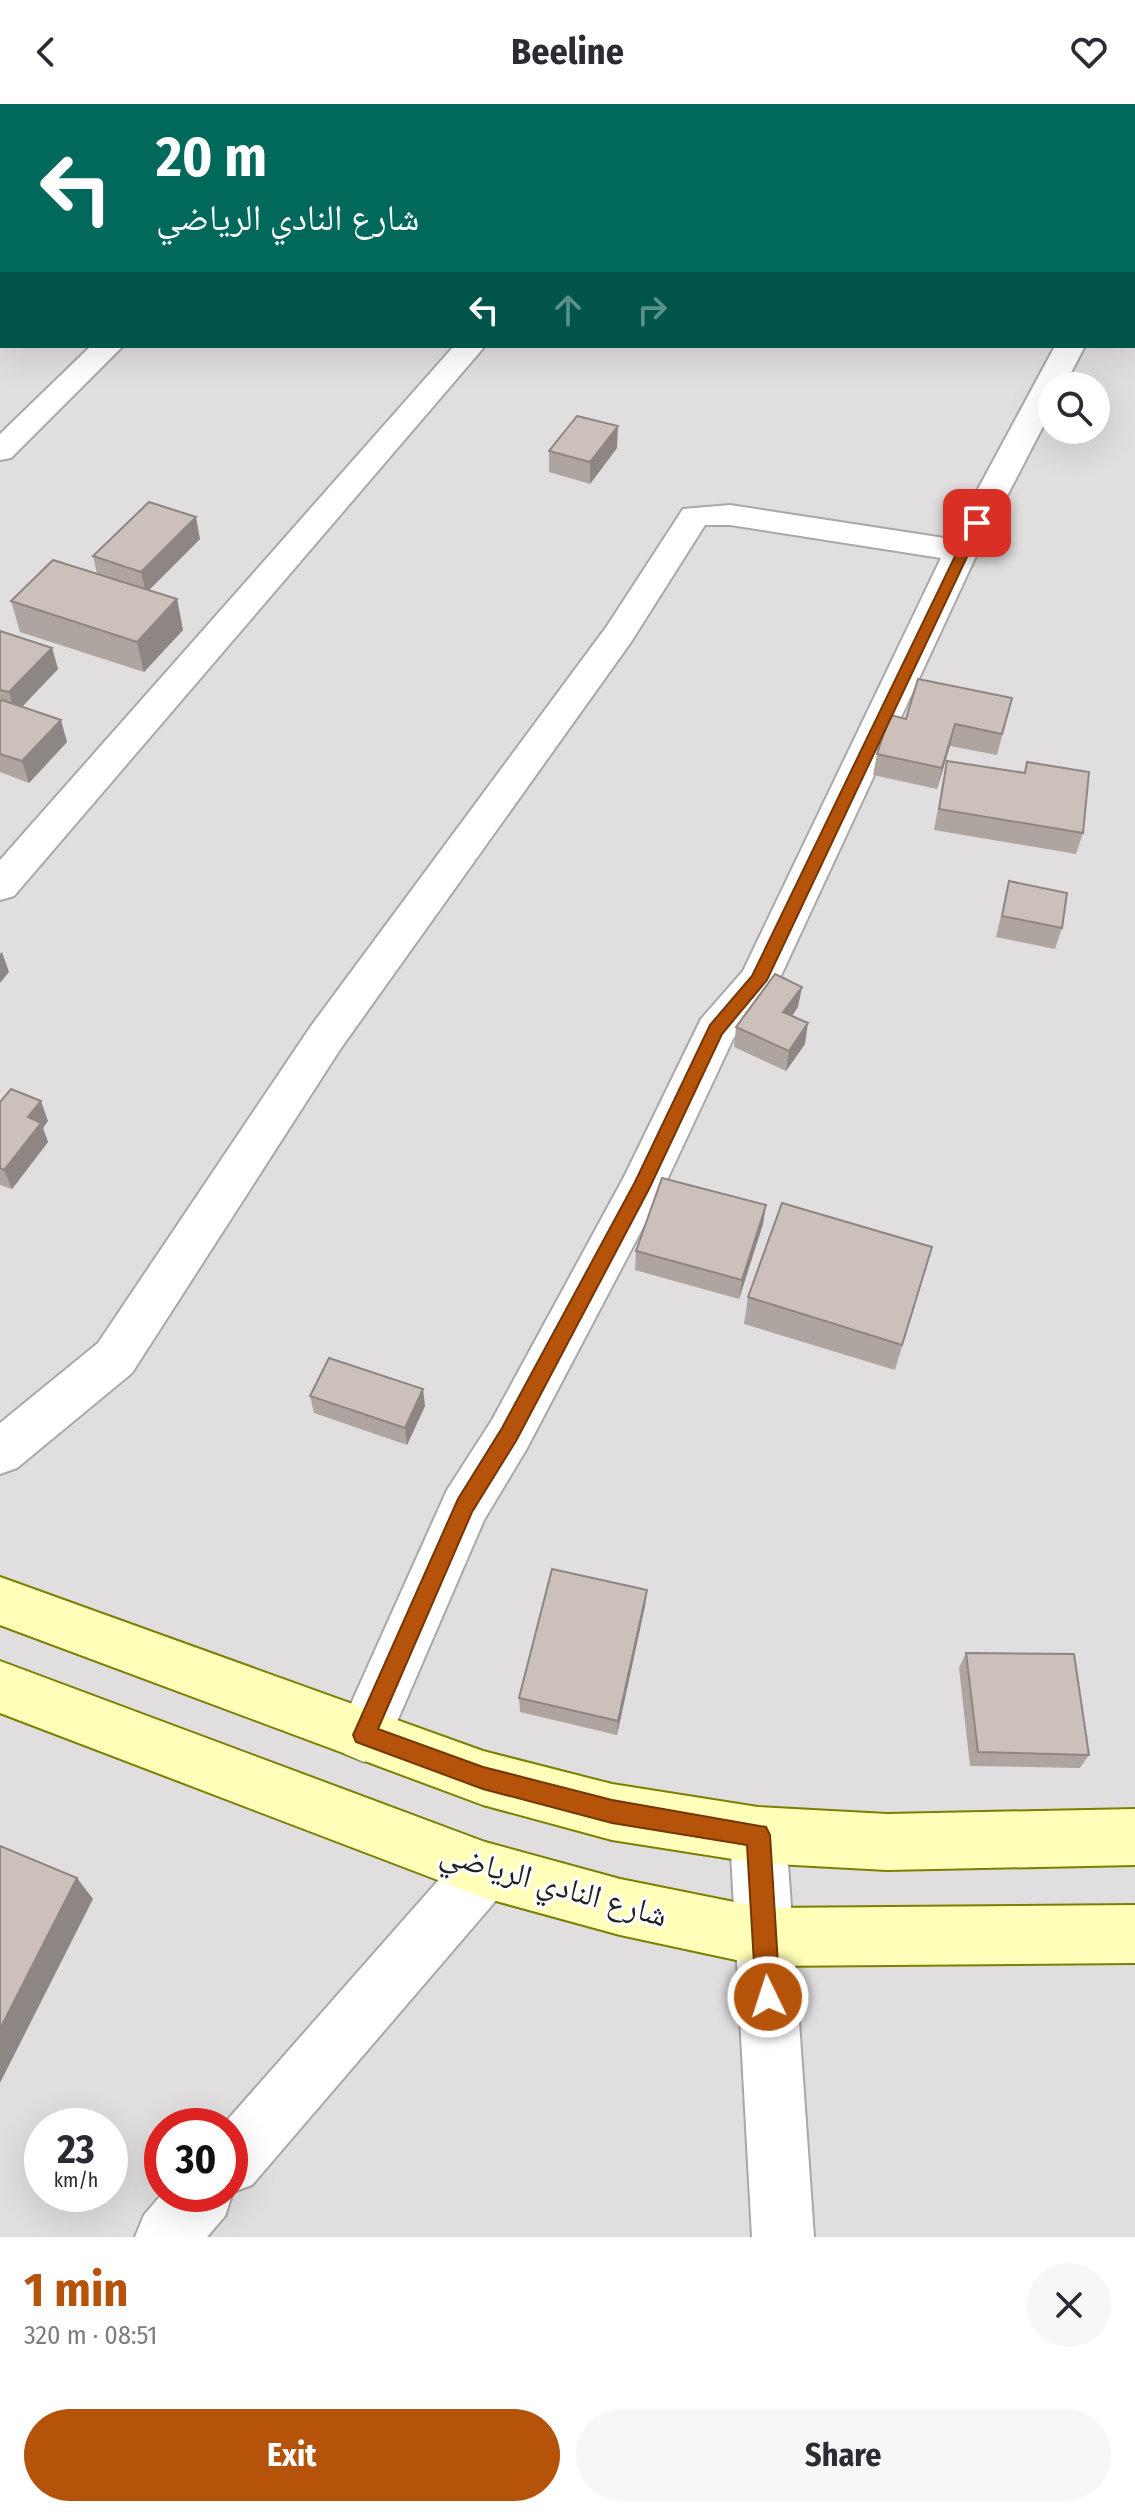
<!DOCTYPE html>
<meta charset="utf-8">
<style>
:root{--surface:#fff;--page:#f7f7f7;--text:#2b2b33;--muted:#7c7c81;--accent:#b45309}
body{margin:0;font-family:"Fira Sans Condensed","Noto Naskh Arabic",sans-serif;background:var(--page);color:var(--text);height:100vh;display:flex;flex-direction:column;font-size:30px;white-space:nowrap}
*{box-sizing:border-box;margin:0}
p{font-size:26px;color:var(--muted)}
.icon{flex:none;width:44px;height:44px;fill:none;stroke:currentColor;stroke-width:2;stroke-linecap:round;stroke-linejoin:round}
.map{position:relative;height:2133px;overflow:hidden}
.panel{display:flex;flex-direction:column;background:var(--surface);flex:1}
.panel>*{flex:none}
.top-card{position:absolute;left:0px;top:0px;width:1136px;height:244px;box-shadow:0 8px 32px #0002;background:#00695c;color:#fff;overflow:hidden}
.buttons{position:absolute;left:1038px;top:268px;display:grid;gap:16px}
.buttons a{display:grid;place-items:center;width:72px;height:72px;border-radius:50%;background:var(--surface);box-shadow:0 8px 32px #0002;font-size:40px}
.speed{position:absolute;left:24px;top:2004px;display:flex;gap:16px;font-size:40px;font-weight:700;text-align:center}
.speed>*{display:grid;place-content:center;width:104px;height:104px;border-radius:50%;background:var(--surface);box-shadow:0 8px 32px #0002;line-height:1}
.speed small{font-size:20px;font-weight:400}
.speed .limit{border:12px solid #d22;background:#fff;color:#111}
.pin{position:absolute;display:grid;place-items:center;width:68px;height:68px;color:#fff;margin:-34px;border-radius:16px;box-shadow:0 4px 12px #0006}
.me{position:absolute;width:88px;margin:-44px;rotate:356deg;stroke-linejoin:round;filter:drop-shadow(0 0 6px #0008)}
.turn{display:flex;align-items:center;gap:28px;height:168px;padding:0 24px;font-size:36px}
.turn .icon{width:104px;height:104px;stroke-width:2.5}
.turn b{display:block;font-size:56px;line-height:68px}
.lanes{display:flex;align-items:center;height:76px;padding:0 24px;background:#0003;justify-content:center;gap:40px;direction:ltr}
.lanes .off{opacity:.35}
.round{display:grid;place-items:center;flex:none;width:84px;height:84px;border-radius:42px;background:var(--page)}
.overview{display:flex;align-items:center;justify-content:space-between;height:136px;padding:0 24px}
h1{font-size:48px;font-weight:700;line-height:60px;color:var(--accent)}
.button{display:flex;gap:16px;margin-top:auto;padding:16px 24px}
.button a{flex:1;height:92px;border-radius:48px;background:var(--accent);color:#fff;font-size:32px;font-weight:700;line-height:92px;text-align:center}
.button a+a{background:var(--page);color:var(--text)}
header{display:flex;justify-content:space-between;align-items:center;height:104px;padding:0 24px;background:var(--surface);font-size:36px;font-weight:700}
.map>svg:first-child{display:block}
.residential{fill:#e0dede;fill-rule:evenodd}
.lines{fill:none;stroke-linecap:round;stroke-linejoin:round}
.street-casing{stroke:#a8a8a8;stroke-width:4}
.secondary-casing{stroke:#798100;stroke-width:4}
.street{fill:#fff;fill-rule:evenodd}
.secondary{fill:#ffffb9;fill-rule:evenodd}
.wall{fill:#afa5a0}
.shaded-wall{fill:#8e8682}
.building{fill:#cbc0ba;stroke:#8e8682;stroke-width:2}
.route{fill:#b45309;stroke:#753606;stroke-width:2}
.labels{text-anchor:middle;dominant-baseline:central;stroke-width:6;stroke-linejoin:round;paint-order:stroke}
.near-street-label{font-size:32px;fill:#212121;stroke:#fff}
</style>
<header><svg class="icon" aria-label="back" viewBox="0 0 24 24"><path d="M15 5l-7 7 7 7"/></svg>Beeline<svg class="icon" aria-label="heart" viewBox="0 0 24 24"><path d="M12 20l-8-8c-3-5 5-10 8-4 3-6 11-1 8 4z"/></svg></header>
<div class="map">
<svg width="1135" height="2133" viewBox="0 0 1135 2133">
<rect width="100%" height="100%" fill="#f2eee7"/>
<path class="residential" d="M0,0H1135V2133H0ZM2,2H1134V242H2ZM1052,282H1096V326H1052ZM42,2022H110V2090H42ZM162,2022H230V2090H162Z"/>
<g class="lines">
<g class="street-casing">
<path id="street" d="M2,48V64L0,65V49Z
M1135,105V123H1134V105Z
M91,242H123L11,354L0,356V330Z
M454,242H485L14,792L0,796V756Z
M1055,242H1085L1064,282H1052V305L975,454L779,876L733,935L659,1093L526,1346L484,1416L383,1650L364,1658L345,1650L337,1631L447,1386L492,1316L624,1073L701,915L743,867L941,454L730,421H705L631,538L341,944L132,1269L17,1364L0,1370V1319L98,1239L311,922L607,522L683,405L730,401L951,435Z
M758,1703L778,1711L786,1731L814,2133H752L730,1731L738,1711Z
M485,1738L505,1746L513,1766L505,1786L252,2081L233,2088L225,2112L207,2133H135L144,2111L162,2090H230V2022H222L465,1746Z"/>
</g>
<g class="secondary-casing">
<path id="secondary" d="M0,1473L483,1647L612,1680L758,1703L887,1710L1135,1705V1761L887,1766L758,1759L612,1736L483,1701L0,1521Z
M0,1557L485,1738L620,1775L764,1804L1135,1801V1859L764,1862L620,1831L485,1794L0,1609Z"/>
</g>
<use href="#street" class="street"/>
<use href="#secondary" class="secondary"/>
</g>
<path class="wall" d="M617,344L590,380L549,368V347Z
M200,435L149,486L177,495L183,526L144,568L20,528L11,497L97,470L93,452Z
M0,527L52,544L58,565L22,603L67,638L29,679L0,668Z
M1012,594L997,651L950,642L937,685L873,671L877,650L906,615Z
M947,657L1024,669L1027,658L1083,729L1076,750L934,726Z
M1009,777L1062,824L1055,845L996,833Z
M798,903L792,912L805,940L786,967L734,943L736,923Z
M0,998L48,1017L43,1024L48,1038L12,1085L0,1081Z
M766,1101L763,1120L739,1195L635,1166L636,1147Z
M932,1143L895,1266L744,1220L748,1193Z
M310,1292L425,1302L407,1341L314,1309Z
M647,1486L645,1502L617,1631L520,1608L519,1594Z
M966,1549L1089,1651L1080,1664L970,1662L959,1564Z"/>
<path class="shaded-wall" d="M618,322L617,344L590,380V358Z
M196,413L200,435L146,489L141,468Z
M177,495L183,526L144,568L137,538Z
M52,544L58,565L15,610L9,588Z
M61,616L67,638L29,679L22,657Z
M955,620L950,642L937,685L942,664Z
M2,848L9,868L0,879V850Z
M802,883L798,903L780,929L783,908Z
M808,919L805,940L786,967L789,947Z
M41,997L48,1017L43,1024L48,1038L12,1085L4,1066L28,1013Z
M766,1101L763,1120L739,1195L742,1176Z
M423,1285L425,1302L407,1341L405,1324Z
M647,1486L645,1502L617,1631L618,1617Z
M77,1774L93,1795L0,1979V1925Z"/>
<path class="building" d="M577,312L618,322L590,358L549,347Z
M149,398L196,413L141,468L93,452Z
M53,456L177,495L137,538L11,497Z
M0,527L52,544L9,588L0,586Z
M918,575L1012,594L1002,630L955,620L942,664L877,650L890,611L906,615Z
M2,596L61,616L22,657L0,650V598Z
M947,657L1025,669L1027,658L1089,668L1083,729L939,705Z
M1009,777L1067,789L1062,824L1002,812Z
M775,870L802,883L783,908L808,919L789,947L736,923Z
M11,985L41,997L28,1013L41,1019L4,1066L0,1064V998Z
M662,1074L766,1101L742,1176L636,1147Z
M782,1099L932,1143L902,1241L748,1193Z
M329,1254L423,1285L405,1324L310,1292Z
M552,1465L647,1486L618,1617L519,1594Z
M966,1549L1074,1550L1089,1651L978,1648Z
M0,1742L77,1774L0,1925Z"/>
<path class="route" d="M972,417L983,419L767,876L722,930L649,1085L516,1337L472,1408L378,1625L483,1663L612,1696L766,1723L770,1731L780,1893L776,1901L768,1905L759,1901L756,1893L747,1741L612,1719L483,1685L356,1638L353,1631L458,1395L502,1324L635,1078L710,921L752,872Z"/>
<g class="labels">
<g class="near-street-label">
<text transform="translate(554 1780) rotate(16)">شارع النادي الرياضي</text>
</g>
</g>
</svg>
<div class="buttons">
<a><svg class="icon" aria-label="search" viewBox="0 0 24 24"><circle cx="10" cy="10" r="6"/><path d="M15 15l6 6"/></svg></a>
</div>
<div class="speed"><div>23<small>km/h</small></div><div class="limit">30</div></div>
<div class="pin" style="left:977px;top:419px;background:#d93025"><svg class="icon" aria-label="arrive" viewBox="0 0 24 24"><path d="M6 21V4h12l-3 4 3 4H6"/></svg></div>
<svg class="me" style="left:768px;top:1893px" viewBox="-20 -20 40 40"><circle r="17" fill="#b45309" stroke="#fff" stroke-width="3"/><path d="M0-11L8 9 0 5-8 9z" fill="#fff"/></svg>
<div class="top-card">
<div class="turn"><svg class="icon" aria-label="left" viewBox="0 0 24 24"><path d="M17 20v-9H6M10 6l-5 5 5 5"/></svg><div><b>20 m</b>شارع النادي الرياضي</div></div>
<div class="lanes"><svg class="icon" aria-label="left" viewBox="0 0 24 24"><path d="M17 20v-9H6M10 6l-5 5 5 5"/></svg><svg class="icon off" aria-label="ahead" viewBox="0 0 24 24"><path d="M12 20V5M6 11l6-6 6 6"/></svg><svg class="icon off" aria-label="right" viewBox="0 0 24 24"><path d="M7 20v-9h11M14 6l5 5-5 5"/></svg></div>
</div>
</div>
<section class="panel">
<div class="overview"><div><h1>1 min</h1><p>320 m · 08:51</p></div><a class="round"><svg class="icon" aria-label="close" viewBox="0 0 24 24"><path d="M6 6l12 12M18 6L6 18"/></svg></a></div>
<div class="button"><a>Exit</a><a>Share</a></div>
</section>
